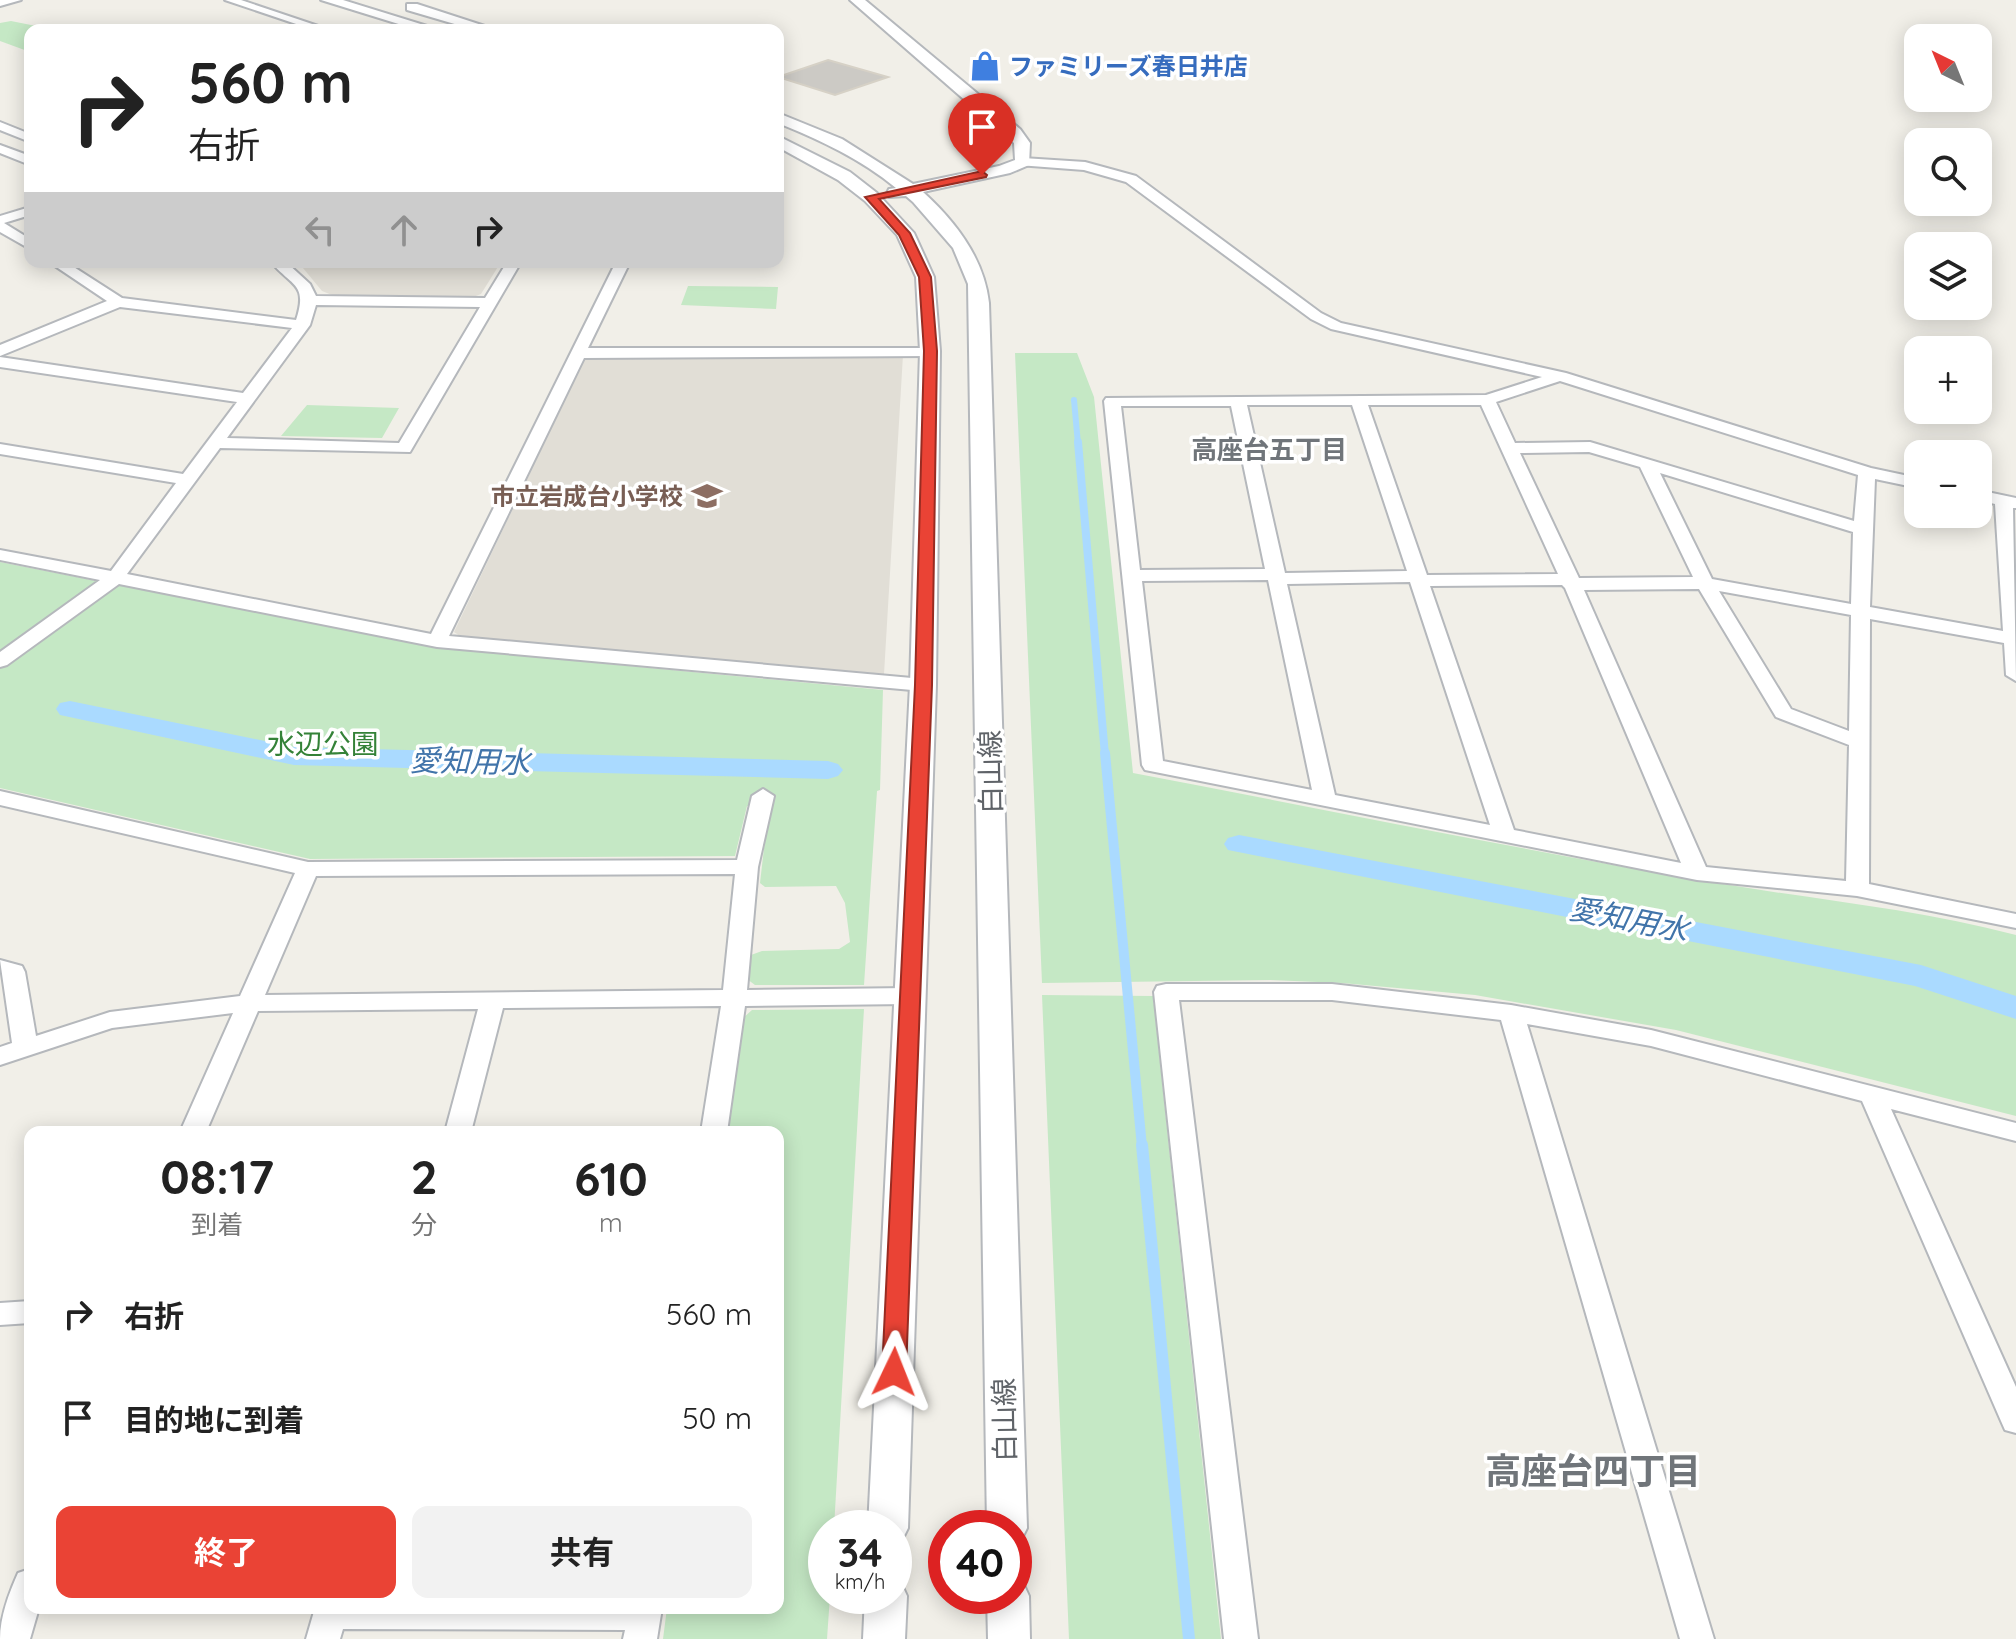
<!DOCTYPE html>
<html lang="ja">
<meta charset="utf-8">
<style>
:root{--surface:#fff;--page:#f2f2f2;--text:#222;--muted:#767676;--accent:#ea4335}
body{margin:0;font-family:Quicksand,"Noto Sans JP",sans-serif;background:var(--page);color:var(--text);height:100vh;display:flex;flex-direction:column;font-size:30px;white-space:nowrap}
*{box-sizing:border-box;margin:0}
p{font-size:26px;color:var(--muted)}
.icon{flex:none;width:44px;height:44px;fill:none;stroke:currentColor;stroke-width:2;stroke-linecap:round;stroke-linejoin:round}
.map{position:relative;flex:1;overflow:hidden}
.sheet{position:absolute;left:24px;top:1126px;width:760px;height:488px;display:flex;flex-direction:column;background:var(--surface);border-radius:16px;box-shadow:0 4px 20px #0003}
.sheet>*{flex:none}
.top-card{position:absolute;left:24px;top:24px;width:760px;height:244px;border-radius:16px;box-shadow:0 4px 20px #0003;background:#fff;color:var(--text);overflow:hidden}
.needle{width:52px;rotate:317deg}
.buttons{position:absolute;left:1904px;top:24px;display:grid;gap:16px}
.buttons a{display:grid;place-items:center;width:88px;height:88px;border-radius:16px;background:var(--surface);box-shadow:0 4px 20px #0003;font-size:40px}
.speed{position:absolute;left:808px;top:1510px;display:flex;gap:16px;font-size:40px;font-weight:700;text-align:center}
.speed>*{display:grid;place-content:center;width:104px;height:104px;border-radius:50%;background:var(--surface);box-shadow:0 4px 20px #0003;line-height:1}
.speed small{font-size:20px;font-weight:400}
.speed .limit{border:12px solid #d22;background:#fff;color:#111}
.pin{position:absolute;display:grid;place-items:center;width:68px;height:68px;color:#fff;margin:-82px -34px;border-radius:50% 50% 50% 0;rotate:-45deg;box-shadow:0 0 8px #0007}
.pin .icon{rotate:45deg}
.me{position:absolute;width:88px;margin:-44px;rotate:2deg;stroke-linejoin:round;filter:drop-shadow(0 0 6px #0008)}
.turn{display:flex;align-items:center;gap:28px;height:168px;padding:0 32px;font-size:36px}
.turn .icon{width:104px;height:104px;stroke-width:2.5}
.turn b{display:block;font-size:56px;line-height:68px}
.lanes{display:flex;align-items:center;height:76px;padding:0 32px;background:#0003;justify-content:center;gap:40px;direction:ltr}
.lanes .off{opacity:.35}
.eta{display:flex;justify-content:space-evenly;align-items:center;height:136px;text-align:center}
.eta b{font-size:48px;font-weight:700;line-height:56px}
.button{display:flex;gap:16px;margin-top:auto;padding:16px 32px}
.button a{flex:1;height:92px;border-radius:16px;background:var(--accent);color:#fff;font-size:32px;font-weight:700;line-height:92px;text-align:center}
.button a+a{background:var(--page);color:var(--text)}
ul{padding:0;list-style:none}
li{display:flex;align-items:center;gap:24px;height:104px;padding:0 32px}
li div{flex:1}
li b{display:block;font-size:30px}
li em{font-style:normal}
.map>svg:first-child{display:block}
.education{fill:#e1ded6}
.green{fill:#c5e8c5}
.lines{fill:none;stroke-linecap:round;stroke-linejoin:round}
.stream-far3{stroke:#aadaff;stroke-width:6}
.stream-far2{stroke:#aadaff;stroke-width:8}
.stream-far1{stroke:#aadaff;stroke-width:10}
.stream{stroke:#aadaff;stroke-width:12}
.canal{fill:#aadaff;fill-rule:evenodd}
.building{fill:#cccac5;stroke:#d6d1c6;stroke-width:2}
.minor-casing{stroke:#b5b8bc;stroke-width:4}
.tertiary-casing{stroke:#b5b8bc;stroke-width:4}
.minor{fill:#fff;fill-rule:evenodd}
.tertiary{fill:#fff;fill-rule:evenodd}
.route{fill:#ea4335;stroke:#982c22;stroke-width:2}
.labels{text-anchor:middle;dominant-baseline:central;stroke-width:7;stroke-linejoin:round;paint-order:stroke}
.far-shop-label{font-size:24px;font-weight:bold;fill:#366cbe;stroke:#fff;text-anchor:start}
.far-education-label{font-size:24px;font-weight:bold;fill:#785e54;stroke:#fff;text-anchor:end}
.far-neighbourhood-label{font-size:26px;font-weight:bold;fill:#70757a;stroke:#fff}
.park-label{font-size:28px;fill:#348238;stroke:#fff}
.street-label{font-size:28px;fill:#5f6368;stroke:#fff}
.water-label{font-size:30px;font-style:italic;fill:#4174aa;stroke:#fff}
.near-neighbourhood-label{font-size:36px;font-weight:bold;fill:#70757a;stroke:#fff}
</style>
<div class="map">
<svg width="2016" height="1639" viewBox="0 0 2016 1639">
<rect width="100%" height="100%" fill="#f1efe8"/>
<path class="education" d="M298,262H501L481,294L473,297L332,295L322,291Z
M903,355L884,674L460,636L454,632L584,360L593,357Z"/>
<path class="green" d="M11,21L56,30H30V52L0,41V23Z
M688,286L778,287L776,309L681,305Z
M1015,353H1077L1094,397L1133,773C1327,810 1522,850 1717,883C1817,900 1917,909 2016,935V1116L1676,1030L1475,995L1342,983L1270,980L1042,983Z
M307,405L399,408L382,438L281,436Z
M0,562L439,648L883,690L880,790L877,791L864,985H755L747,979L751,955L762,951L839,949L850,942L845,903L836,886L765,887L760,883L769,805L747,806L735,856L310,859L0,788Z
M1042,995L1153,996L1221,1639H1069Z
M864,1009L834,1528H826V1596H830L827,1639H663L667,1608H778V1132H728L742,1019L752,1010Z"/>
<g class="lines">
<path class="stream-far3" d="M1074,400L1078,444"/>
<path class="stream-far2" d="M1078,442L1105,755"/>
<path class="stream-far1" d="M1105,753L1142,1147"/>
<path class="stream" d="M1142,1145L1189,1639"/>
<path class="canal" d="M70,701L294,747L828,761L838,764L843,770L838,776L828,779L294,765L60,715L56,709L60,703Z
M1239,835L1921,965L2016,996V1019L1915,986L1228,850L1224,844L1228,838Z"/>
</g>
<path class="building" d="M828,60L888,77L835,95L778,77Z"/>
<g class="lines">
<g class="minor-casing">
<path id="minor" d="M0,0H21L0,6Z
M225,0H241L330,30H314Z
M0,122L30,134V142L0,130Z
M0,145L30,156V165L0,153Z
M1023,158L1085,162L1136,176L1321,313L1341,323L1566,373L1871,468L1918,478V488L1875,479L1870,607L2003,631L1995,504L1978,500V490L2016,498V508H2013L2016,681L2006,675L2004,643L1870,619L1869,884L2016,914V928L1857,896L1697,880L1145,770L1142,765L1104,401L1106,398L1486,395L1542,377L1331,329L1311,319L1126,182L1084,170L1018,165V159ZM1560,381L1858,475L1854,521L1590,442L1515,443L1496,402ZM1247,405H1352L1407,571L1285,573ZM1368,405H1481L1558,574L1427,575ZM1121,406H1231L1265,569L1140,570ZM1589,452L1640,467L1693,577L1579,578L1520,453ZM1660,473L1853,532L1851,604L1712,579ZM1268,580L1312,790L1163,761L1142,581ZM1410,582L1490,825L1335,795L1287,584ZM1562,585L1565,588L1681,863L1514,830L1430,586ZM1699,589L1776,717L1849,745L1846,881L1706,867L1584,590ZM1719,591L1851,615L1849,731L1791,709Z
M30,207V215L4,223L30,239V249L0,232V216Z
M49,262H66L122,298L296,320C308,283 292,287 271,262H286L310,284L316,296L485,298L507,262H521L410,452L220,448L127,574L431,634L616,262H630L588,348H935V354L930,356L584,358L449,636L923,679L933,685L923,691L437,647L119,584L7,665L0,667V652L100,580L0,560V550L111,571L176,483L0,454V444L183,474L237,402L0,367V357L243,393L292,328L120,307L0,356V345L107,301ZM316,305L480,307L399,443L227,438L310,325Z
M763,789L774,796L758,867L747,990L909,988L918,990L921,996L918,1002L909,1004L745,1006L727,1132H701L721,1006L503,1008L471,1132H445L478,1009L258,1011L206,1132H180L233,1013L112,1028L0,1065V1047L12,1043L0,960L22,966L25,972L36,1036L110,1012L240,996L295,873L0,805V791L308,862L737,860L752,796ZM735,874L723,990L265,995L316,876Z
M1166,984H1332L1511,1005L1651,1030L2016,1123V1141L1891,1109L2016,1387V1433L2005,1430L2001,1421L1862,1101L1651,1046L1527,1024L1714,1639H1680L1501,1020L1332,1000H1179L1258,1639H1224L1154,992L1157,986Z
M30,1301V1323L0,1325V1303Z
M30,1569V1608H39L30,1639H0C0,1617 9,1593 18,1573Z
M315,1608H662L657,1639H623L625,1630L343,1629L340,1639H306Z"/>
</g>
<g class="tertiary-casing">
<path id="tertiary" d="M321,0H343L440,30H418Z
M850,0H865L1020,129L1030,143L1029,165L1010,173L923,192C955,221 984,258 989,303L1027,1528L1021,1540L1014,1543V1528H987L968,284L953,248L913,202L906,196L889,197L887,193L889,189L896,188C861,159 820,140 778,123V113L842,139L913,184L999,166L1015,160L1014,143Z
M407,4H417L497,30H475L407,10Z
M778,136L850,172L877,193L914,233L934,277L940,351L936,685L908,1528L902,1540L894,1543V1528H868L910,685L920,351L916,277L897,235L865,201L838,180L778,147Z
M1014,1580L1023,1583L1029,1596L1030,1639H988L987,1596H1014Z
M894,1581L901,1583L907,1596L905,1639H863L865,1596H894Z"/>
</g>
<use href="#minor" class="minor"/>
<use href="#tertiary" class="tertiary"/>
</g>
<path class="route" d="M982,171L987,175L986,177L879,199L910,233L931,277L937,351L932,685L906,1372L903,1378L894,1381L886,1378L882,1372L915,685L924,351L919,277L899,235L865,197Z"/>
<defs>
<g id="shop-bare" transform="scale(2.4)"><path d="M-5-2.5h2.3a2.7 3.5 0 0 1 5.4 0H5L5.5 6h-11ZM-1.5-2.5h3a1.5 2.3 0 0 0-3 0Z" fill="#3f7fe0" stroke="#fff" stroke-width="2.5" paint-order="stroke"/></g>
<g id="school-bare" transform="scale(2.4)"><path d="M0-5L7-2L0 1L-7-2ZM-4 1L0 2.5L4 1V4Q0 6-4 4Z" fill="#8d6e63" stroke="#fff" stroke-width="2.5" paint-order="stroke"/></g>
</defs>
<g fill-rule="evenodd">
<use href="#shop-bare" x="985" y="66"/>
<use href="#school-bare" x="707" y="496"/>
</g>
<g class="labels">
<g class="far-shop-label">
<text x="1009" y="66">ファミリーズ春日井店</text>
</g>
<g class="far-education-label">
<text x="683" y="496">市立岩成台小学校</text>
</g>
<g class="far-neighbourhood-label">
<text x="1269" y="449">高座台五丁目</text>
</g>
<g class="park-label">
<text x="323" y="743">水辺公園</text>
</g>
<g class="street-label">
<text transform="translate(990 772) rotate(-91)">白山線</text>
<text transform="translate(1004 1420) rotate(-91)">白山線</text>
</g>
<g class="water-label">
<text transform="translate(470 761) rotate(1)">愛知用水</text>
<text transform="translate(1629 919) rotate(11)">愛知用水</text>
</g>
<g class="near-neighbourhood-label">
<text x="1593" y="1470">高座台四丁目</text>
</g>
</g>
</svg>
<div class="buttons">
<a><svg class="needle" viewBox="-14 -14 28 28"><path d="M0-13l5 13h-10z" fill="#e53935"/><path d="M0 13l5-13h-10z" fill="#767676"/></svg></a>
<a><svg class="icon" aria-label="search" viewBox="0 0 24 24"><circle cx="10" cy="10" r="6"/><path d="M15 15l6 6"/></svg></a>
<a><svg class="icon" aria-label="layers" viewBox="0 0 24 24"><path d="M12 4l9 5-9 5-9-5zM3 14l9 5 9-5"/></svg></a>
<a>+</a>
<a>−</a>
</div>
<div class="speed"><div>34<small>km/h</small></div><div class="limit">40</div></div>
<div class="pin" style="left:982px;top:175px;background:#d93025"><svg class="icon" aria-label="arrive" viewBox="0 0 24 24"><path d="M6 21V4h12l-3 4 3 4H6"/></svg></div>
<svg class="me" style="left:894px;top:1372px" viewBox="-20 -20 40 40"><path d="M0-17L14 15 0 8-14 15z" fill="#ea4335" stroke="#fff" stroke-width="4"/></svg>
<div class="top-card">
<div class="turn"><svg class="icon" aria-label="right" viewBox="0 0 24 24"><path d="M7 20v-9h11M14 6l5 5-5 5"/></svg><div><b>560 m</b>右折</div></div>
<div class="lanes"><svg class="icon off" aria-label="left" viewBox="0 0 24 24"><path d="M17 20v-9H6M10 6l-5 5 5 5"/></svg><svg class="icon off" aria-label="ahead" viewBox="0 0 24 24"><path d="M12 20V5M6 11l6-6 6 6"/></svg><svg class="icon" aria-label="right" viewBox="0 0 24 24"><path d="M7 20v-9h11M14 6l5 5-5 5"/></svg></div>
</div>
<section class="sheet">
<div class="eta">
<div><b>08:17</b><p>到着</p></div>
<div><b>2</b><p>分</p></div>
<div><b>610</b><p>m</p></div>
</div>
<ul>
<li><svg class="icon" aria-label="right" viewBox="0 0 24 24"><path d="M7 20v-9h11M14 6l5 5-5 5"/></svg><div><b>右折</b></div><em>560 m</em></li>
<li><svg class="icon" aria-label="arrive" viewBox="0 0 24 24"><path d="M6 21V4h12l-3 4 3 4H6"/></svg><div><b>目的地に到着</b></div><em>50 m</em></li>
</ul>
<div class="button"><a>終了</a><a>共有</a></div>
</section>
</div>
